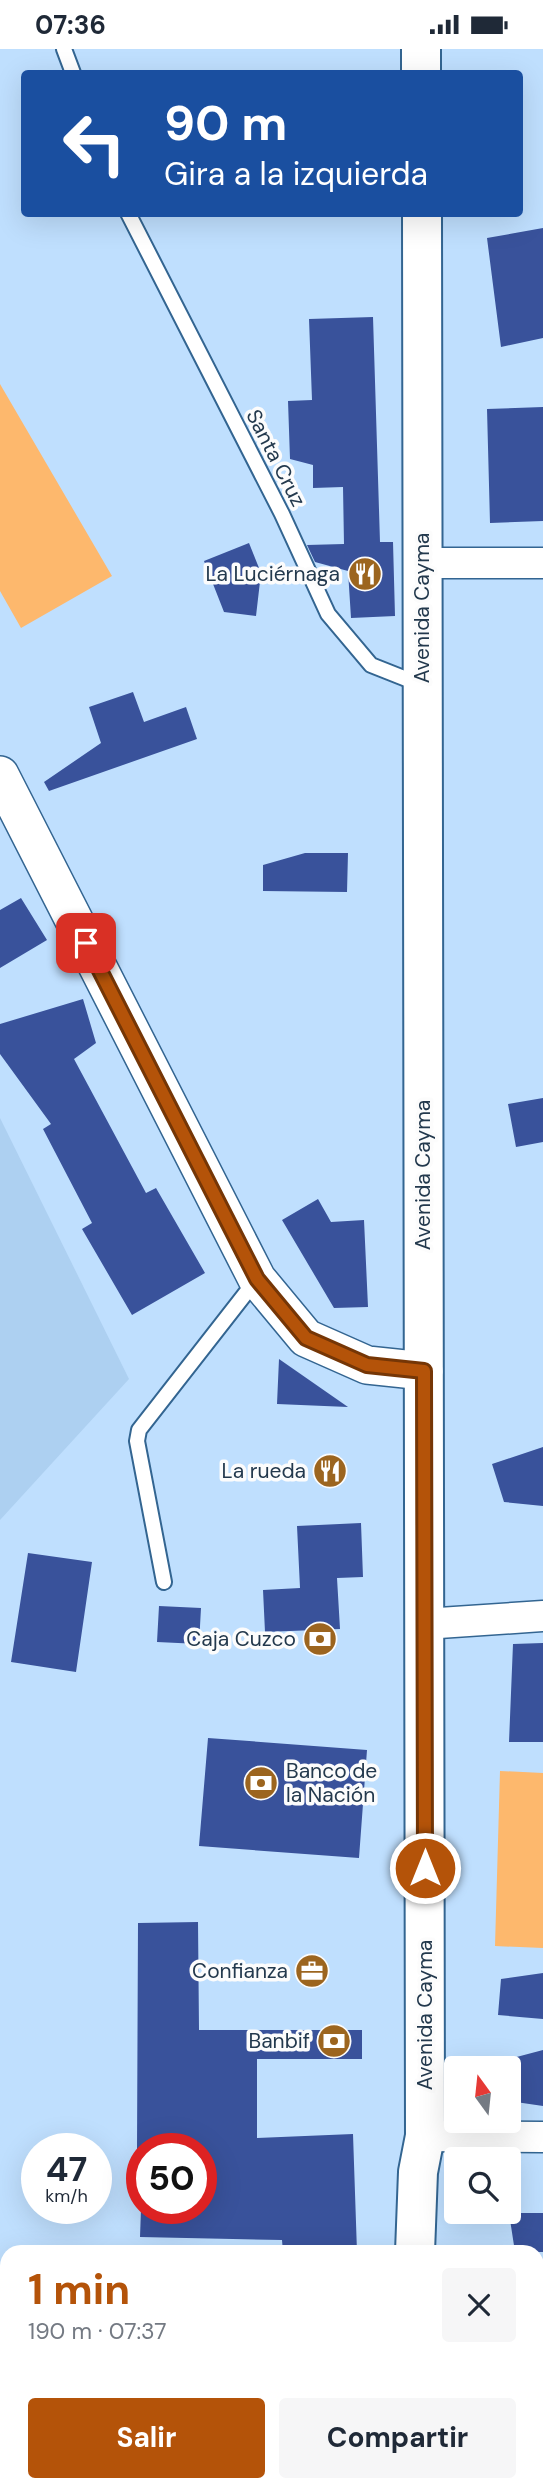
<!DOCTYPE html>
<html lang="es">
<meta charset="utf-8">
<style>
:root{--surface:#fff;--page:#f6f6f7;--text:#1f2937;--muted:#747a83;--accent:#b45309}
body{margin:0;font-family:"DM Sans",sans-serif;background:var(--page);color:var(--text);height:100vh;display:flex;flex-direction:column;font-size:26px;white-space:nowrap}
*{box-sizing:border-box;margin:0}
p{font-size:23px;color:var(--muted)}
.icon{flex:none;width:38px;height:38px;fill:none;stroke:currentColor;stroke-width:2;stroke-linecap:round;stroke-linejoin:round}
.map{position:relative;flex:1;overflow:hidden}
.sheet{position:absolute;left:0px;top:2196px;width:544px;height:247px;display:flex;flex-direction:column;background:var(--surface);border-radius:21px 21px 0 0;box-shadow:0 7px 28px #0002}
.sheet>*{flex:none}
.guide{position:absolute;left:21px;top:21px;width:502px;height:147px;border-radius:7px;box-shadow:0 7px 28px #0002;background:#1a4fa0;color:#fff;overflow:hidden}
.needle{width:46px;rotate:345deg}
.tools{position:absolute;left:444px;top:2007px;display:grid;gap:14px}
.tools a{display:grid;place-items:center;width:77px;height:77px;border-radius:7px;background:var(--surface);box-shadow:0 7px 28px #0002;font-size:35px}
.speed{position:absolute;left:21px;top:2084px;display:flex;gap:14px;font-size:35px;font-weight:700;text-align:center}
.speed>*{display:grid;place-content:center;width:91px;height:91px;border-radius:50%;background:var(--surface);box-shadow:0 7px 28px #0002;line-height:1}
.speed small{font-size:18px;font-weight:400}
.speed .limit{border:10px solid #d22;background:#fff;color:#111}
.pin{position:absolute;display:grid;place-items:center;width:60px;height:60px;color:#fff;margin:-30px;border-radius:14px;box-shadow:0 4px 10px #0006}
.me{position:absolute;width:77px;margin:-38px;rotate:0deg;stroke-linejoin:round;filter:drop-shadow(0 0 5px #0008)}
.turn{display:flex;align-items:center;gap:24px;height:147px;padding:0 28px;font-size:32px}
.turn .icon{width:91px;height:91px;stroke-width:2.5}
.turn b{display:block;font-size:49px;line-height:60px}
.round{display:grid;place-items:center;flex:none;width:74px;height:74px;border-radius:7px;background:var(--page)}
.summary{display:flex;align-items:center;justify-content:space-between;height:119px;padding:0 28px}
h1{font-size:42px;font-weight:700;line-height:52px;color:var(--accent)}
.cta{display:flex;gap:14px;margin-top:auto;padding:14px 28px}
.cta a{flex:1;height:80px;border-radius:7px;background:var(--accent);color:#fff;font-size:28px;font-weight:700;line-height:80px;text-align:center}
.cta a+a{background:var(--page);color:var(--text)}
.status{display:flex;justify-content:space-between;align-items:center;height:49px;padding:0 35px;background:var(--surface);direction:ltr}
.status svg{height:19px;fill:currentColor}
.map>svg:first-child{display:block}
.built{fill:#add0f1}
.green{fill:#fdb86d}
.building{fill:#39529b}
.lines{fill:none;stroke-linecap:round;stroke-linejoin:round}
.service-casing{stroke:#336591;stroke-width:18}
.minor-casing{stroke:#336591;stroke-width:33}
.tertiary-casing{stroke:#336591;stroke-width:40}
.secondary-casing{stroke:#336591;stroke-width:42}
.service{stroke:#fff;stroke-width:14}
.minor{stroke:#fff;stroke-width:30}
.tertiary{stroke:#fff;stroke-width:37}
.secondary{stroke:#fff;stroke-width:38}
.route-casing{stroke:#753606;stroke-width:18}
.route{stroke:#b45309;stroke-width:12}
.labels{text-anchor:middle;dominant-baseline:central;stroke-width:7;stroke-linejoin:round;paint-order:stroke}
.street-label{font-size:21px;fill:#23394d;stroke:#fcfcfc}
.poi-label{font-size:21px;fill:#23394d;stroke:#fcfcfc;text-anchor:end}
</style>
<div class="status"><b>07:36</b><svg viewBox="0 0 49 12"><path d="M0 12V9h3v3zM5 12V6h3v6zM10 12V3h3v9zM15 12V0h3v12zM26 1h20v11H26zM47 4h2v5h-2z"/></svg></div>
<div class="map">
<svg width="543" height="2442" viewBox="0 0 543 2442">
<rect width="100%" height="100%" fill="#bfdffe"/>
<path class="built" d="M0,1069L129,1330L0,1471Z"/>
<path class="green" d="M0,335L112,527L21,579L0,542Z
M500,1722L543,1724V1899L495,1897Z"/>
<path class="building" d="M543,179V289L501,298L487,189Z
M373,268L380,493H393L395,567L351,569L348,522L315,513L307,496L344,495L343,438L313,439V416L290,410L288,352L312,351L309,270Z
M543,358V472L490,474L487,360Z
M249,494L261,524L256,567L224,563L204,512Z
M133,643L144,673L186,658L197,690L49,742L44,733L101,694L89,658Z
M305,804H348L347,843L263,842V816Z
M21,849L47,891L0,919V861Z
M83,950L96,994L74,1010L146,1144L156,1139L205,1224L132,1266L82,1180L92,1174L43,1080L51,1075L0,1005V975Z
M543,1049V1093L516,1098L508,1055Z
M318,1150L331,1173L364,1171L368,1258L334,1259L282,1171Z
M279,1310L348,1358L277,1355Z
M543,1398V1457L504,1453L492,1415Z
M361,1474L363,1528L337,1529L340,1580L265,1583L263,1541L300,1539L297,1477Z
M28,1504L92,1513L76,1623L11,1613Z
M159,1557L201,1559L199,1595L157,1593Z
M543,1594V1693H509L513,1595Z
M208,1689L367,1701L359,1809L199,1797Z
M198,1873L199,1981H362V2010H257V2089L353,2085L357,2203H283L282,2191L140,2188L141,2160H201V2100H137L138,1874Z
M543,1924V1970L498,1966L501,1930Z
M543,2001V2057L509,2052V2010Z
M509,2164H543V2203H515Z"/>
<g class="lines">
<g class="service-casing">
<path id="service" d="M64,0L73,24
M128,164L282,465L328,565L371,616L419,635
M164,1533L137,1392L139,1381L256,1231"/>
</g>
<g class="minor-casing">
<path id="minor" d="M422,514H543
M424,1575L543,1567
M425,2087L543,2088"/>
</g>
<g class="tertiary-casing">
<path id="tertiary" d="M0,726L257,1230L306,1289L367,1316L424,1322"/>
</g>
<g class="secondary-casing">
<path id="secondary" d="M421,0V24
M415,2203L418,2123L425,2087L422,164
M449,2436L450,2442
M402,2442V2436"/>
</g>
<use href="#service" class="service"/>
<use href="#minor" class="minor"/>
<use href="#tertiary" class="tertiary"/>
<use href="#secondary" class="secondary"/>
</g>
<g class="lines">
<g class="route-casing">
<path id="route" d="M86,894L257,1230L306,1289L367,1316L424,1322L425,1819"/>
</g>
<use href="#route" class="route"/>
</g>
<defs>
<g id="restaurant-disc" transform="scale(1.75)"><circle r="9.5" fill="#9c651f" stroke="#fcfcfc"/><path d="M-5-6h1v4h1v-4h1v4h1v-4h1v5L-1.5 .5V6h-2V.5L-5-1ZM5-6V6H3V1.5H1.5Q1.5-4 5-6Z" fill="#fff"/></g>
<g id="bank-disc" transform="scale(1.75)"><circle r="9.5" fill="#9c651f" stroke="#fcfcfc"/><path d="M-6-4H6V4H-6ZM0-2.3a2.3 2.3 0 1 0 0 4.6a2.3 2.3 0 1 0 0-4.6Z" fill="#fff"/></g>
<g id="office-disc" transform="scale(1.75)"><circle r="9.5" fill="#9c651f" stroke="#fcfcfc"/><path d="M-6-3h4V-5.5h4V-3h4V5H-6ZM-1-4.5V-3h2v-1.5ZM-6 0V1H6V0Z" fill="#fff"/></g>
</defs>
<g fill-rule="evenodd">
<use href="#restaurant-disc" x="365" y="525"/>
<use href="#restaurant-disc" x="330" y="1422"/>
<use href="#bank-disc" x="320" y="1590"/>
<use href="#bank-disc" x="261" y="1734"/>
<use href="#office-disc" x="312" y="1922"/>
<use href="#bank-disc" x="334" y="1992"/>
</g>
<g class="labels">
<g class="street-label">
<text transform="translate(276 409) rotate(63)">Santa Cruz</text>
<text transform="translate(422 559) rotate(-90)">Avenida Cayma</text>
<text transform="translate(423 1126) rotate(-90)">Avenida Cayma</text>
<text transform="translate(425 1966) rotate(-90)">Avenida Cayma</text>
</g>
<g class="poi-label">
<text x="340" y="525">La Luciérnaga</text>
<text x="306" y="1422">La rueda</text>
<text x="296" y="1590">Caja Cuzco</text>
<text x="286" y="1722" text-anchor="start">Banco de<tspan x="286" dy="24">la Nación</tspan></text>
<text x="288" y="1922">Confianza</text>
<text x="310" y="1992">Banbif</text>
</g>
</g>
</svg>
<div class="tools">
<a><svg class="needle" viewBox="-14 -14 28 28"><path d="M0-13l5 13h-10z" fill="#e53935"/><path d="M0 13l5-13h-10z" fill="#747a83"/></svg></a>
<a><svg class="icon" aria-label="search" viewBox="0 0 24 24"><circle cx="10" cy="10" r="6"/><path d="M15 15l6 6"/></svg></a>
</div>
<div class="speed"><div>47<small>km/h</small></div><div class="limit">50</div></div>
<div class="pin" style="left:86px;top:894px;background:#d93025"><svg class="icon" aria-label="arrive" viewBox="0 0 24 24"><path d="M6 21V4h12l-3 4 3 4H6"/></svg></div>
<svg class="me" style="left:425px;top:1819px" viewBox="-20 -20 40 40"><circle r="17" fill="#b45309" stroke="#fff" stroke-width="3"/><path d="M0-11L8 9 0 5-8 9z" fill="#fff"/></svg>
<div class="guide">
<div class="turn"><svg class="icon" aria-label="left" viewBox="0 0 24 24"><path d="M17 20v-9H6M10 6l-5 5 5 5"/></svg><div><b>90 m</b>Gira a la izquierda</div></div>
</div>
<section class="sheet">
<div class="summary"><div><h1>1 min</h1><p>190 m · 07:37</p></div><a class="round"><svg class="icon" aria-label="close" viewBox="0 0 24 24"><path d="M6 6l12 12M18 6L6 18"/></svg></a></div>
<div class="cta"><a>Salir</a><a>Compartir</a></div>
</section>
</div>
